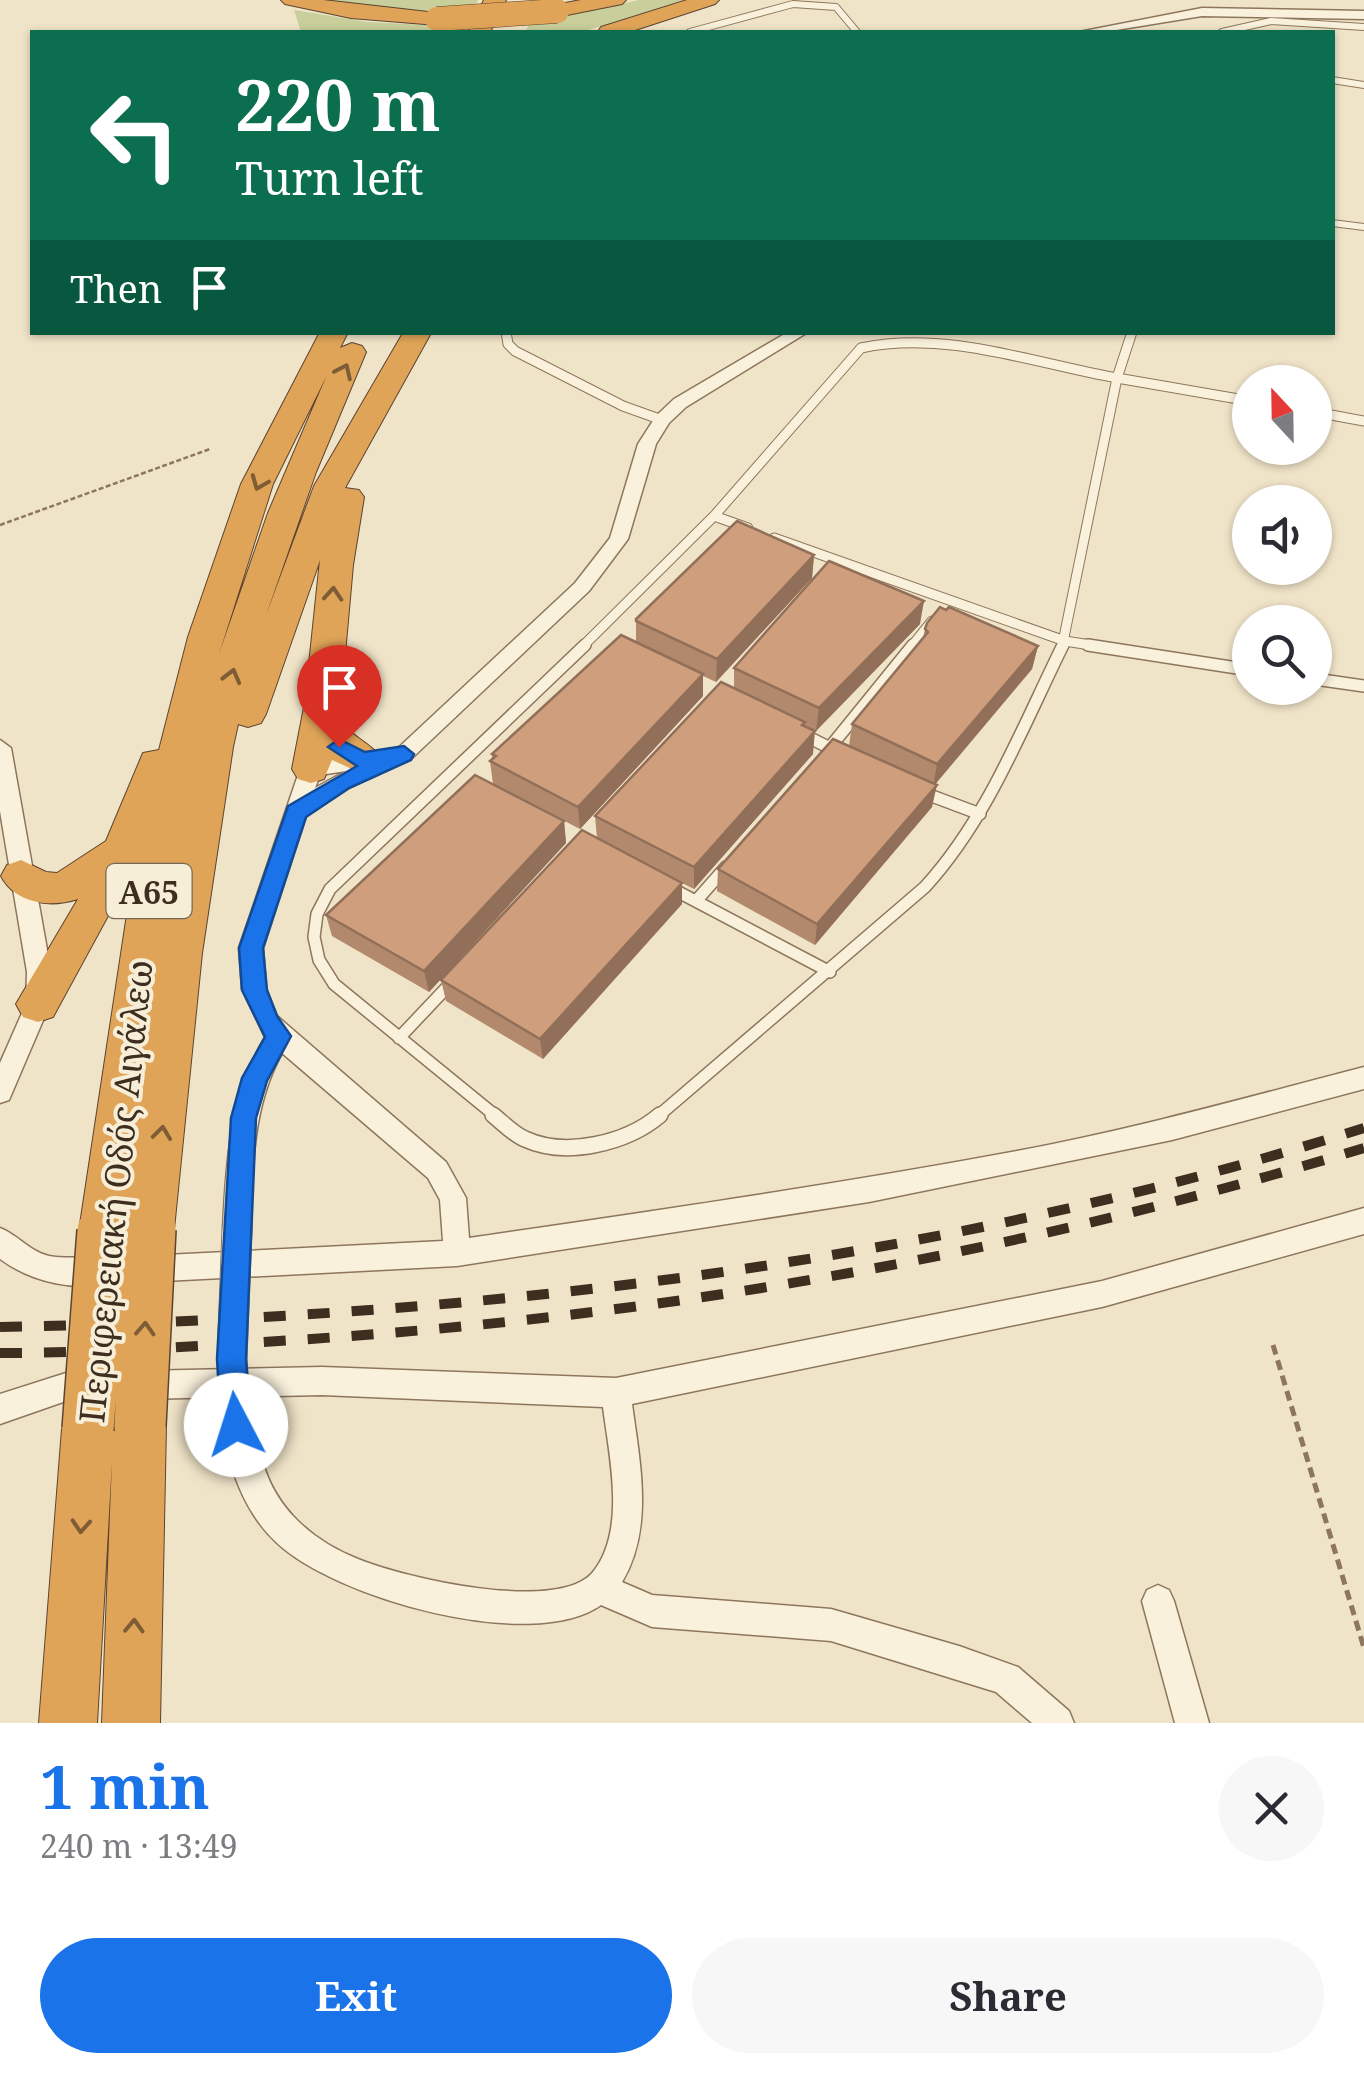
<!DOCTYPE html>
<meta charset="utf-8">
<style>
:root{--surface:#fff;--page:#f7f7f7;--text:#2b2b33;--muted:#7c7c81;--accent:#1a73e8}
body{margin:0;font-family:"Noto Serif",serif;background:var(--page);color:var(--text);height:100vh;display:flex;flex-direction:column;font-size:38px;white-space:nowrap}
*{box-sizing:border-box;margin:0}
p{font-size:32px;color:var(--muted)}
.icon{flex:none;width:55px;height:55px;fill:none;stroke:currentColor;stroke-width:2;stroke-linecap:round;stroke-linejoin:round}
.map{position:relative;height:1723px;overflow:hidden}
.sheet{display:flex;flex-direction:column;background:var(--surface);flex:1}
.sheet>*{flex:none}
.guide{position:absolute;left:30px;top:30px;width:1305px;height:305px;border-radius:0px;box-shadow:0 2px 8px #0004;background:#0b6e4f;color:#fff;overflow:hidden}
.needle{width:65px;rotate:338deg}
.controls{position:absolute;left:1232px;top:365px;display:grid;gap:20px}
.controls a{display:grid;place-items:center;width:100px;height:100px;border-radius:50%;background:var(--surface);box-shadow:0 2px 8px #0004;font-size:50px}
.pin{position:absolute;display:grid;place-items:center;width:85px;height:85px;color:#fff;margin:-102px -42px;border-radius:50% 50% 50% 0;rotate:-45deg;box-shadow:0 0 10px #0007}
.pin .icon{rotate:45deg}
.me{position:absolute;width:110px;margin:-55px;rotate:355deg;stroke-linejoin:round;filter:drop-shadow(0 0 8px #0008)}
.turn{display:flex;align-items:center;gap:35px;height:210px;padding:0 40px;font-size:45px}
.turn .icon{width:130px;height:130px;stroke-width:2.5}
.turn b{display:block;font-size:70px;line-height:85px}
.then{display:flex;align-items:center;height:95px;padding:0 40px;background:#0003;gap:20px;font-size:38px}
.round{display:grid;place-items:center;flex:none;width:105px;height:105px;border-radius:52px;background:var(--page)}
.overview{display:flex;align-items:center;justify-content:space-between;height:170px;padding:0 40px}
h1{font-size:60px;font-weight:700;line-height:75px;color:var(--accent)}
.primary-button{display:flex;gap:20px;margin-top:auto;padding:20px 40px}
.primary-button a{flex:1;height:115px;border-radius:60px;background:var(--accent);color:#fff;font-size:40px;font-weight:700;line-height:115px;text-align:center}
.primary-button a+a{background:var(--page);color:var(--text)}
.map>svg:first-child{display:block}
.green{fill:#c9cf9b}
.lines{fill:none;stroke-linecap:round;stroke-linejoin:round}
.service-far3-casing{stroke:#8d765c;stroke-width:8}
.service-far2-casing{stroke:#8d765c;stroke-width:11}
.service-far1-casing{stroke:#8d765c;stroke-width:14}
.service-casing{stroke:#8d765c;stroke-width:18}
.minor-casing{stroke:#8d765c;stroke-width:3}
.motorway-casing{stroke:#5b4430;stroke-width:2}
.path-far1{stroke:#8d765c;stroke-width:2.5;stroke-dasharray:5 2.5;stroke-linecap:butt}
.path{stroke:#8d765c;stroke-width:5;stroke-dasharray:10 6;stroke-linecap:butt}
.service-far3{stroke:#faf1dc;stroke-width:6}
.service-far2{stroke:#faf1dc;stroke-width:9}
.service-far1{stroke:#faf1dc;stroke-width:11}
.service{stroke:#faf1dc;stroke-width:15}
.minor{fill:#faf1dc;fill-rule:evenodd}
.motorway{fill:#e0a458;fill-rule:evenodd}
.rail{stroke:#3d2e20;stroke-width:10;stroke-dasharray:22 22;stroke-linecap:butt}
.minor-bridge-casing{stroke:#8d765c;stroke-width:31;stroke-linecap:butt}
.motorway-bridge-far1-casing{stroke:#5b4430;stroke-width:25;stroke-linecap:butt}
.motorway-bridge-casing{stroke:#5b4430;stroke-width:54;stroke-linecap:butt}
.minor-bridge{stroke:#faf1dc;stroke-width:29}
.motorway-bridge-far1{stroke:#e0a458;stroke-width:24}
.motorway-bridge{stroke:#e0a458;stroke-width:51}
.wall{fill:#b2896c}
.shaded-wall{fill:#916f58}
.building{fill:#cf9f7d;stroke:#916f58;stroke-width:2.5}
.oneway{stroke:#7e5d36}
.route{fill:#1a73e8;stroke:#114b97;stroke-width:2.5}
.labels{text-anchor:middle;dominant-baseline:central;stroke-width:8;stroke-linejoin:round;paint-order:stroke}
.shield{fill:#f7eed8;stroke:#756857;stroke-width:2.5}
.shield-label{font-size:32px;font-weight:bold;fill:#3d2e20}
.street-label{font-size:35px;fill:#3d2e20;stroke:#f7eed8}
</style>
<div class="map">
<svg width="1364" height="1723" viewBox="0 0 1364 1723">
<rect width="100%" height="100%" fill="#f0e4c8"/>
<path class="green" d="M313,0H478L471,14H416Z
M639,0H683L582,32H525L530,23Z
M294,10L368,22L462,27L459,32H301Z"/>
<g class="lines">
<g class="service-far3-casing">
<path id="service-far3" d="M690,32L793,4L836,7L857,32
M1222,32L1271,21L1364,27
M1332,80L1364,85
M1332,223L1364,227"/>
</g>
<g class="service-far2-casing">
<path id="service-far2" d="M506,332L508,344L515,351L623,406L662,420
M1117,378L1250,401
M1117,378L1132,332
M1315,412L1364,421
M714,516L748,528
M774,538L1065,641L1103,647
M582,647L714,516L861,348C946,330 1033,363 1117,378
M911,647L932,621
M1062,647L1117,378"/>
</g>
<g class="service-far1-casing">
<path id="service-far1" d="M1088,645L1250,670
M1315,679L1364,686
M802,734L840,753
M827,751L913,645
M924,793L980,814
M669,887L830,972
M696,901L726,867
M399,1038L451,983
M497,1117L334,984L319,960L314,937L317,914L330,889L585,645
M657,1117L925,887C988,818 1022,728 1063,645"/>
</g>
<g class="service-casing">
<path id="service" d="M493,1115C503,1123 513,1134 525,1139C566,1158 627,1143 660,1115"/>
</g>
<g class="minor-casing">
<path id="minor" d="M1202,8L1364,11V19L1202,16L1104,32H1079Z
M788,332H808L686,407L669,423L656,444L628,539L589,591L411,759L349,788L306,816L263,948L266,989L277,1016L446,1162L466,1198L469,1238C652,1211 835,1185 1017,1151C1134,1129 1249,1097 1364,1067V1089L1172,1140L869,1202L457,1266L145,1282L135,1278L131,1269L135,1260L145,1256L443,1241L440,1200L428,1178L282,1053C252,1107 252,1169 251,1229L247,1238L237,1242L227,1238L223,1229C226,1161 230,1098 265,1037L242,989L239,948L300,769L311,761L368,751L377,757L397,749L575,583L610,538L638,444L656,416L674,399ZM346,771L315,788L320,775Z
M0,740L11,748L51,972L50,1004L9,1100L0,1103V1063L26,1004L27,972L0,811Z
M1364,1208V1234L1102,1307L632,1404C640,1463 654,1529 622,1582L652,1595L831,1609L959,1646L1018,1667L1069,1711L1074,1723H1032L996,1692L831,1641L652,1627L601,1605C532,1654 334,1598 276,1542C243,1511 230,1468 221,1425L226,1415L236,1410L246,1415C263,1454 262,1483 294,1517C311,1535 335,1550 358,1559C404,1578 559,1614 593,1572C627,1530 609,1455 603,1407L322,1395L140,1399L130,1395L126,1385L130,1375L140,1371L322,1367L616,1378L1102,1281Z
M0,1228C18,1235 29,1251 49,1256C70,1260 93,1254 113,1262L117,1271L113,1280C77,1294 30,1281 0,1259Z
M93,1372L103,1376L107,1386L103,1396L66,1401L0,1424V1394L66,1373Z
M1158,1585L1169,1590L1174,1601L1209,1723H1175L1142,1601L1147,1590Z"/>
</g>
<g class="motorway-casing">
<path id="motorway" d="M281,0H323L437,13L448,19L437,25L351,18L285,4Z
M484,0H506L490,32H468Z
M581,0H626L622,4L557,17L546,11L549,6Z
M687,0H719L715,4L629,32H598L601,27Z
M320,332H348L340,348L352,343L362,346L366,352L316,472L265,618L314,486L403,333H431L345,488L359,490L364,497L353,565L339,721C352,737 373,744 382,760L376,770L363,774L332,760L324,779L311,783L298,779L292,769L305,702L320,560L266,714L261,723L248,727L238,724L233,747L202,953L174,1229L167,1245L150,1251L133,1245L127,1231L120,1247L103,1253L86,1247L79,1231L134,868L53,1017L38,1022L23,1017L16,1004L78,899C50,908 16,904 1,876L7,865L21,860L46,872L57,873L106,841L143,753L159,750L188,637L241,484ZM327,375L268,513L219,654L273,484Z
M140,1400L159,1407L166,1426L160,1723H102L112,1461L97,1723H39L62,1429L69,1410L88,1403L107,1410L114,1428L121,1407Z"/>
</g>
<path class="path-far1" d="M0,525L210,449"/>
<path class="path" d="M1273,1345L1364,1648"/>
<use href="#service-far3" class="service-far3"/>
<use href="#service-far2" class="service-far2"/>
<use href="#service-far1" class="service-far1"/>
<use href="#service" class="service"/>
<use href="#minor" class="minor"/>
<use href="#motorway" class="motorway"/>
<path class="rail" d="M0,1327C459,1318 925,1268 1364,1128
M0,1353C98,1353 197,1346 295,1340C663,1316 1011,1256 1364,1148"/>
<g class="minor-bridge-casing">
<path id="minor-bridge" d="M236,1425L232,1359L237,1229"/>
</g>
<g class="motorway-bridge-far1-casing">
<path id="motorway-bridge-far1" d="M437,19L557,11"/>
</g>
<g class="motorway-bridge-casing">
<path id="motorway-bridge" d="M140,1426L150,1229
M88,1429L103,1231"/>
</g>
<use href="#minor-bridge" class="minor-bridge"/>
<use href="#motorway-bridge-far1" class="motorway-bridge-far1"/>
<use href="#motorway-bridge" class="motorway-bridge"/>
</g>
<path class="wall" d="M814,555L812,578L716,682L703,676V696L580,829L493,784L490,761L492,759V754L636,642V619Z
M920,624L816,731L805,725L813,754L694,889L682,883V904L543,1059L446,1001L441,980L597,838L595,816L734,688V668Z
M925,629L1038,646L1032,669L935,784L932,807L815,945L717,891L718,869L849,746L852,724L923,638Z
M564,821L566,843L429,992L332,936L326,915Z"/>
<path class="shaded-wall" d="M814,555L812,578L716,682L717,659Z
M924,601L920,624L816,731L819,708Z
M1038,646L1032,669L933,787L937,764Z
M703,674V696L580,829L578,807Z
M805,722L803,745L815,731L813,754L694,889V867Z
M937,785L932,807L815,945L817,924Z
M564,821L566,843L429,992L424,971Z
M682,883V904L543,1059L540,1039Z"/>
<path class="building" d="M737,521L814,555L717,659L636,621V619Z
M829,561L924,601L819,708L734,668Z
M940,607L946,610L949,607L1038,646L937,764L852,724L928,632L925,629L927,623Z
M621,635L703,674L578,807L490,761L496,756L492,754Z
M721,682L805,722L802,725L815,731L694,867L595,816Z
M833,739L937,785L817,924L718,869Z
M475,775L564,821L424,971L326,915Z
M582,830L682,883L540,1039L441,980Z"/>
<defs><path id="oneway-chevron" d="M-2-3.5L2.5 0L-2 3.5" fill="none" stroke-width="1.6" stroke-linecap="round" stroke-linejoin="round" transform="scale(2.5)"/></defs>
<g class="oneway">
<use href="#oneway-chevron" transform="translate(344 371) rotate(-65)"/>
<use href="#oneway-chevron" transform="translate(259 483) rotate(112)"/>
<use href="#oneway-chevron" transform="translate(333 594) rotate(-86)"/>
<use href="#oneway-chevron" transform="translate(232 676) rotate(-75)"/>
<use href="#oneway-chevron" transform="translate(162 1133) rotate(-83)"/>
<use href="#oneway-chevron" transform="translate(145 1329) rotate(-87)"/>
<use href="#oneway-chevron" transform="translate(81 1526) rotate(94)"/>
<use href="#oneway-chevron" transform="translate(134 1626) rotate(-88)"/>
</g>
<path class="route" d="M339,739L365,752L404,746L414,754L411,760L349,788L306,817L263,948L267,990L277,1016L291,1036L267,1081L256,1118L246,1359L251,1425L246,1436L236,1440L225,1436L221,1425L217,1359L231,1118L242,1078L265,1037L242,990L239,948L288,806L357,766L328,747Z"/>
<g class="labels">
<rect class="shield" x="106.5" y="864" width="85" height="54" rx="8"/>
<g class="shield-label">
<text x="149" y="891">Α65</text>
</g>
<g class="street-label">
<text transform="translate(115 1191) rotate(-84)">Περιφερειακή Οδός Αιγάλεω</text>
</g>
</g>
</svg>
<div class="controls">
<a><svg class="needle" viewBox="-14 -14 28 28"><path d="M0-13l5 13h-10z" fill="#e53935"/><path d="M0 13l5-13h-10z" fill="#7c7c81"/></svg></a>
<a><svg class="icon" aria-label="sound" viewBox="0 0 24 24"><path d="M4 9h4l5-4v14l-5-4H4zM17 9q2 3 0 6"/></svg></a>
<a><svg class="icon" aria-label="search" viewBox="0 0 24 24"><circle cx="10" cy="10" r="6"/><path d="M15 15l6 6"/></svg></a>
</div>
<div class="pin" style="left:339px;top:747px;background:#d93025"><svg class="icon" aria-label="arrive" viewBox="0 0 24 24"><path d="M6 21V4h12l-3 4 3 4H6"/></svg></div>
<svg class="me" style="left:236px;top:1425px" viewBox="-20 -20 40 40"><circle r="19" fill="#fff"/><path d="M0-13L10 11 0 6-10 11z" fill="#1a73e8"/></svg>
<div class="guide">
<div class="turn"><svg class="icon" aria-label="left" viewBox="0 0 24 24"><path d="M17 20v-9H6M10 6l-5 5 5 5"/></svg><div><b>220 m</b>Turn left</div></div>
<div class="then">Then<svg class="icon" aria-label="arrive" viewBox="0 0 24 24"><path d="M6 21V4h12l-3 4 3 4H6"/></svg></div>
</div>
</div>
<section class="sheet">
<div class="overview"><div><h1>1 min</h1><p>240 m · 13:49</p></div><a class="round"><svg class="icon" aria-label="close" viewBox="0 0 24 24"><path d="M6 6l12 12M18 6L6 18"/></svg></a></div>
<div class="primary-button"><a>Exit</a><a>Share</a></div>
</section>
